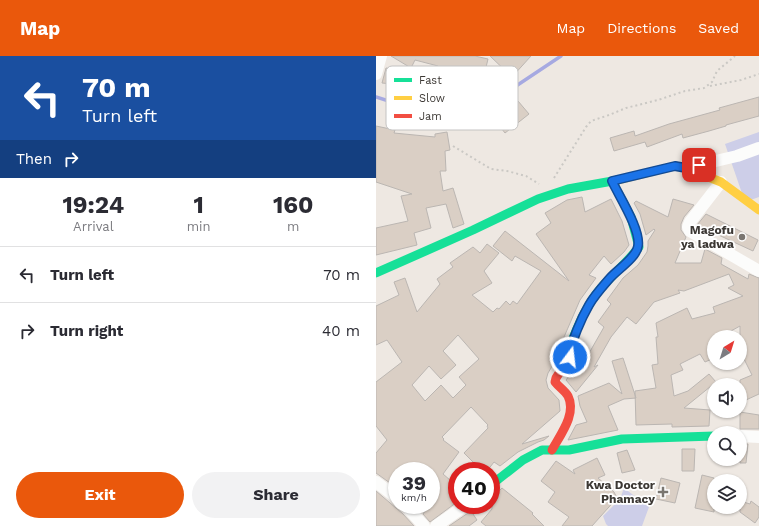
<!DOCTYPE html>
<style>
:root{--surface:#fff;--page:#f2f2f3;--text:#2b2b33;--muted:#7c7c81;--line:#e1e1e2;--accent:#ea580c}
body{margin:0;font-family:"Work Sans",sans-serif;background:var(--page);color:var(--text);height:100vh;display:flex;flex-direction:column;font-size:15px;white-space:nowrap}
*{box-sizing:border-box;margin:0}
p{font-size:13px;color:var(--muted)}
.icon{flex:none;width:22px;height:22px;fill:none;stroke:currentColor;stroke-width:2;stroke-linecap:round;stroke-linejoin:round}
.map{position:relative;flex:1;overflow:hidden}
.side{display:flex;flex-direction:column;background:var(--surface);width:376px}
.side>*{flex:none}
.banner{background:#1a4fa0;color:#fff;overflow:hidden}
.needle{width:26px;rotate:38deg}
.controls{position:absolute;left:331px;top:274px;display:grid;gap:8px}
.controls a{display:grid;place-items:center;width:40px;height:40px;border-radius:50%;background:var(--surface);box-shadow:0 1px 3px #0004;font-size:20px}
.speed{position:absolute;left:12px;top:406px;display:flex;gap:8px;font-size:20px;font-weight:700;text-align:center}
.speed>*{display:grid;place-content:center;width:52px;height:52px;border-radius:50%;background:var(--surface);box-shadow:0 1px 3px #0004;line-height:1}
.speed small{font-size:10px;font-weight:400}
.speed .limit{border:6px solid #d22;background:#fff;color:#111}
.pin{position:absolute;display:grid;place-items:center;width:34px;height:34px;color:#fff;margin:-17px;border-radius:8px;box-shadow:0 2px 6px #0006}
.me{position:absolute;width:44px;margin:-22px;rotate:15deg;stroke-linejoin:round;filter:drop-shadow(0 0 3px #0008)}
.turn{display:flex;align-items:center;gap:14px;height:84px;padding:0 16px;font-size:18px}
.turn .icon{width:52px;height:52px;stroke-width:2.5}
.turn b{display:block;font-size:28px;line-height:34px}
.then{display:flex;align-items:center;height:38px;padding:0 16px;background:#0003;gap:8px;font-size:15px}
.eta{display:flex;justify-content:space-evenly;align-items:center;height:68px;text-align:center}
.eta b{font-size:24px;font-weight:700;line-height:28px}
.primary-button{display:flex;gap:8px;margin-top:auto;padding:8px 16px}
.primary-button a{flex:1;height:46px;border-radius:24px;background:var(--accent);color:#fff;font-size:16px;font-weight:700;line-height:46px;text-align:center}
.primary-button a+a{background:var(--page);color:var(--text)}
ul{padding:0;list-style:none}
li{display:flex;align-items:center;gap:12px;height:56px;padding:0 16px;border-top:1px solid var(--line)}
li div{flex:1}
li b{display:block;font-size:15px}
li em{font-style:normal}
header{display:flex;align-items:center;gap:24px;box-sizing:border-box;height:56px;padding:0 20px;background:var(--accent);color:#fff}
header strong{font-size:19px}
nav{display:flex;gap:22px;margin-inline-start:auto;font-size:14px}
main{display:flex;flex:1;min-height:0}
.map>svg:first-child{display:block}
.green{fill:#cdcee8}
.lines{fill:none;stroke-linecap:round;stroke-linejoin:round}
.stream{stroke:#a6a9e1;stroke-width:3.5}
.building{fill:#dacfc5;stroke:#bbb6b2;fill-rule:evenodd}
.path{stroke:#cac8c4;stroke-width:2;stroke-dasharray:2 3;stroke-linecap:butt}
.street{stroke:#fcfcfb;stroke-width:12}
.fast{stroke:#16e098;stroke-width:9}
.slow{stroke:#ffcf43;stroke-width:9}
.jam{stroke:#f24e42;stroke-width:9}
.route-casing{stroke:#114b97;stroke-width:10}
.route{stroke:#1a73e8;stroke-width:7}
.poi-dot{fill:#7a7671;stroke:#fff;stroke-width:1.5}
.labels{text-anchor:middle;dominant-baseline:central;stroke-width:3.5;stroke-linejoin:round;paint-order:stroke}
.poi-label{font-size:12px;font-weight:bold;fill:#3c3834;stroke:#fff;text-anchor:end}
.key{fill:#fff;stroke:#c4c3c2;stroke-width:1}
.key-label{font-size:11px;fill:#3c3834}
</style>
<header>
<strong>Map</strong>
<nav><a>Map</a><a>Directions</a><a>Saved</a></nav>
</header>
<main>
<section class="side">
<div class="banner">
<div class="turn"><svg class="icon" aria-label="left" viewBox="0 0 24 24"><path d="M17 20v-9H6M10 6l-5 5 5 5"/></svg><div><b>70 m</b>Turn left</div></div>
<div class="then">Then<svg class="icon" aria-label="right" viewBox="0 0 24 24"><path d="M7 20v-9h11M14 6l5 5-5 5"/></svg></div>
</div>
<div class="eta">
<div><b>19:24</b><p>Arrival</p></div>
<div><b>1</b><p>min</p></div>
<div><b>160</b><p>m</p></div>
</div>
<ul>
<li><svg class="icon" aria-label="left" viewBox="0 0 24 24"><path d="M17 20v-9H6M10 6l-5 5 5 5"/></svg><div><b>Turn left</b></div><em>70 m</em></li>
<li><svg class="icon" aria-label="right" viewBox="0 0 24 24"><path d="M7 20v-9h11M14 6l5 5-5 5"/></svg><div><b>Turn right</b></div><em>40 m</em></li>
</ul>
<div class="primary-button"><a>Exit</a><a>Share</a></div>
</section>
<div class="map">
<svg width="383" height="470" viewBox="0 0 383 470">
<rect width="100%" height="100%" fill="#eee8e2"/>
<path class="green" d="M383,76V141L369,146L349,88Z
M248,432L273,451L266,470H232L230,468L227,460L244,443Z"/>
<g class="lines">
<path class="stream" d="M0,41L25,49L73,58L110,50L185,0"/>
</g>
<path class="building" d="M15,0H99L112,3L105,32L86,27L87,22L69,17L68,19L59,15L62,10L39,4L35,12Z
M114,0H155L136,21Z
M10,12L17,13L16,28L6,27Z
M383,41V60L350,69V70L333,75L307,82L306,78L271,91L269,86L238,95L234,82L258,75L259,80L293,68L344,54L343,52Z
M142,45L153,58L129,77L119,64Z
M0,70L19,74L18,77L59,81V78L71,76L74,94L69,95L70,115H64L67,135L77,132L88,168L77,172L70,148L50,152L55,172L38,177L41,189L0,199V172L32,165L25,140L36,138L0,126Z
M206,141L209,156L235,143L246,165L253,189L248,196L235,208L228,200L213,219L220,222L204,244L185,288L184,297L172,317L170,324L172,332L183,344L184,355L146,388L173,380L168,384L162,386L142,396L124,410L118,406L111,415H106L88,397L112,372L111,370L112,369L95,351L66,381L68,383L67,384L83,396L67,418L81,430V446L54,466L47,458L53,449H55V415H21V432L0,417V397L11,384L0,370V326L26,306L11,284L0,289V250L23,239L18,226L29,222L41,256L64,228L61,223L77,211L74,207L97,191L104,197L111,188L123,197L108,215L116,227L96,239L117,256L121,252L123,253L130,245L134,249L137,245L141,248L165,215L139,200L136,205L117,190L129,175L193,225L160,178L175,167L169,157L191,144ZM82,279L103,303L83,321L90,329L77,342L65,329L49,345L36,329L53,310L65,323L80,309L67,295Z
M297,143L318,149L308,161L305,168V174L310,181L299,207H325L329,193L346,202L345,208L372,223L373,218L383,222V338L370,344L364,330V324L376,319L364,295V270L344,281H338V302L329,306L324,298L304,308L307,314L295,319L298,340L312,335L333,318L340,326L308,352L334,354L333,370L296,371V368L260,369L259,335L280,332L276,309L282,308L280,281H282L280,267L311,252L316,263L339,257L337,251L367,240L352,232L358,229L353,218L308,235L302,234L304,237L278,246L260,268L251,261L235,281L218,311L222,309L200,336L190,324L206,304L208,306L228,271L222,266L235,248L231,244L247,222L262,209L271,196L272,190V185L279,174L278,173L270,179L264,158L258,147L260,145L292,161Z
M330,158L382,184L377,195L321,169Z
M247,302L260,342L248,343L232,350L242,374L192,384L200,369L211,366L204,350L202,340L233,327L246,338L236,305Z
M364,356L383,359V373H364Z
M364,388H372L370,407H364Z
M306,393H319L318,415H306Z
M251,394L259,414L246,417L241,397Z
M221,402L229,419L222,422L238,436L241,442L216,470H186L193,461L172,446L179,436L165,425L180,405L199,418L197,414Z
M326,419L338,422V456L319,452Z
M285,422L304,427L299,447L280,443Z
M126,432L157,457L156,458L168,470H110L105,466L116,453L115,438L121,437Z
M0,435L27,458L38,470H0Z
M364,445L374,448L375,445L383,451V461L379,467L364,456Z
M95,455L101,464L93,470H73Z"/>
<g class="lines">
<path class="path" d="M334,30L365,24L383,18
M77,90L115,113L131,115L150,120L163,128
M178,122L210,71L215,65L233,59L250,52L282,44L309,35L328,32L336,26L341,15L359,0"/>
<path class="street" d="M0,18L5,0
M310,112L361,100L383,92
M345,126L314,166L312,171L314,175L383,215
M364,380L383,381
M0,426L21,442
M29,449L48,470
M60,470L90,449"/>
<path class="fast" d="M0,217L97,174L162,143L192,133L242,124
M189,308C195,300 192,299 194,291C197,281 207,258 213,249C225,227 248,211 263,191L255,161L236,125
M115,429L147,404L166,394H193L246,383L338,380"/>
<path class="slow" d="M242,124L299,110L310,112L345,126L383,154"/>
<path class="jam" d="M176,394C184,379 201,358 192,340C189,335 183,331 179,326L180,322L189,308"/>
</g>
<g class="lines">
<g class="route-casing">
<path id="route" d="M194,301C194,287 206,261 213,249C218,240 227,230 234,222C241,214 261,201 262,190C265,174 243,140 236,125L299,110L310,112L323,109"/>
</g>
<use href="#route" class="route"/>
</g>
<g class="poi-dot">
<circle cx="366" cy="181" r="4"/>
<path d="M285 430h4v4h4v4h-4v4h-4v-4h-4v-4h4z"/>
</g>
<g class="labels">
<g class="poi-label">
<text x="358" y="174">Magofu<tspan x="358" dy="14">ya ladwa</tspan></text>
<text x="279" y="429">Kwa Doctor<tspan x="279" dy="14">Phamacy</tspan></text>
</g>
</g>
<rect x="10" y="10" width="132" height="64" rx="6" class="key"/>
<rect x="18" y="22" width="18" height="4" fill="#16e098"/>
<rect x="18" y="40" width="18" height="4" fill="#ffcf43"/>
<rect x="18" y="58" width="18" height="4" fill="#f24e42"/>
<g class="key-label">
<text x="43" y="28">Fast</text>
<text x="43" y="46">Slow</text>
<text x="43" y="64">Jam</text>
</g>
</svg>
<div class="controls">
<a><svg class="needle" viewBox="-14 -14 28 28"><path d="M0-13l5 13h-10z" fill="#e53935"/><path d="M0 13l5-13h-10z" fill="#7c7c81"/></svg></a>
<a><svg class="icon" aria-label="sound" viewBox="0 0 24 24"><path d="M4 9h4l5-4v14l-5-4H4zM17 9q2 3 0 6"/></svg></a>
<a><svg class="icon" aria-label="search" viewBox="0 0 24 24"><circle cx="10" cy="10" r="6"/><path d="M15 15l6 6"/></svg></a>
<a><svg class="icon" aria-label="layers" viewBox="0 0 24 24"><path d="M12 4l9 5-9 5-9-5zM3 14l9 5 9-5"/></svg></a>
</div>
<div class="speed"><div>39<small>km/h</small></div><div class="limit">40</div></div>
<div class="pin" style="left:323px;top:109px;background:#d93025"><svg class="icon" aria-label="arrive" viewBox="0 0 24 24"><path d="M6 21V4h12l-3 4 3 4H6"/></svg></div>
<svg class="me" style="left:194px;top:301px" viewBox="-20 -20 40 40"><circle r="17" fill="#1a73e8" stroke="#fff" stroke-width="3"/><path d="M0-11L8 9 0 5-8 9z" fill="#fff"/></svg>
</div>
</main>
